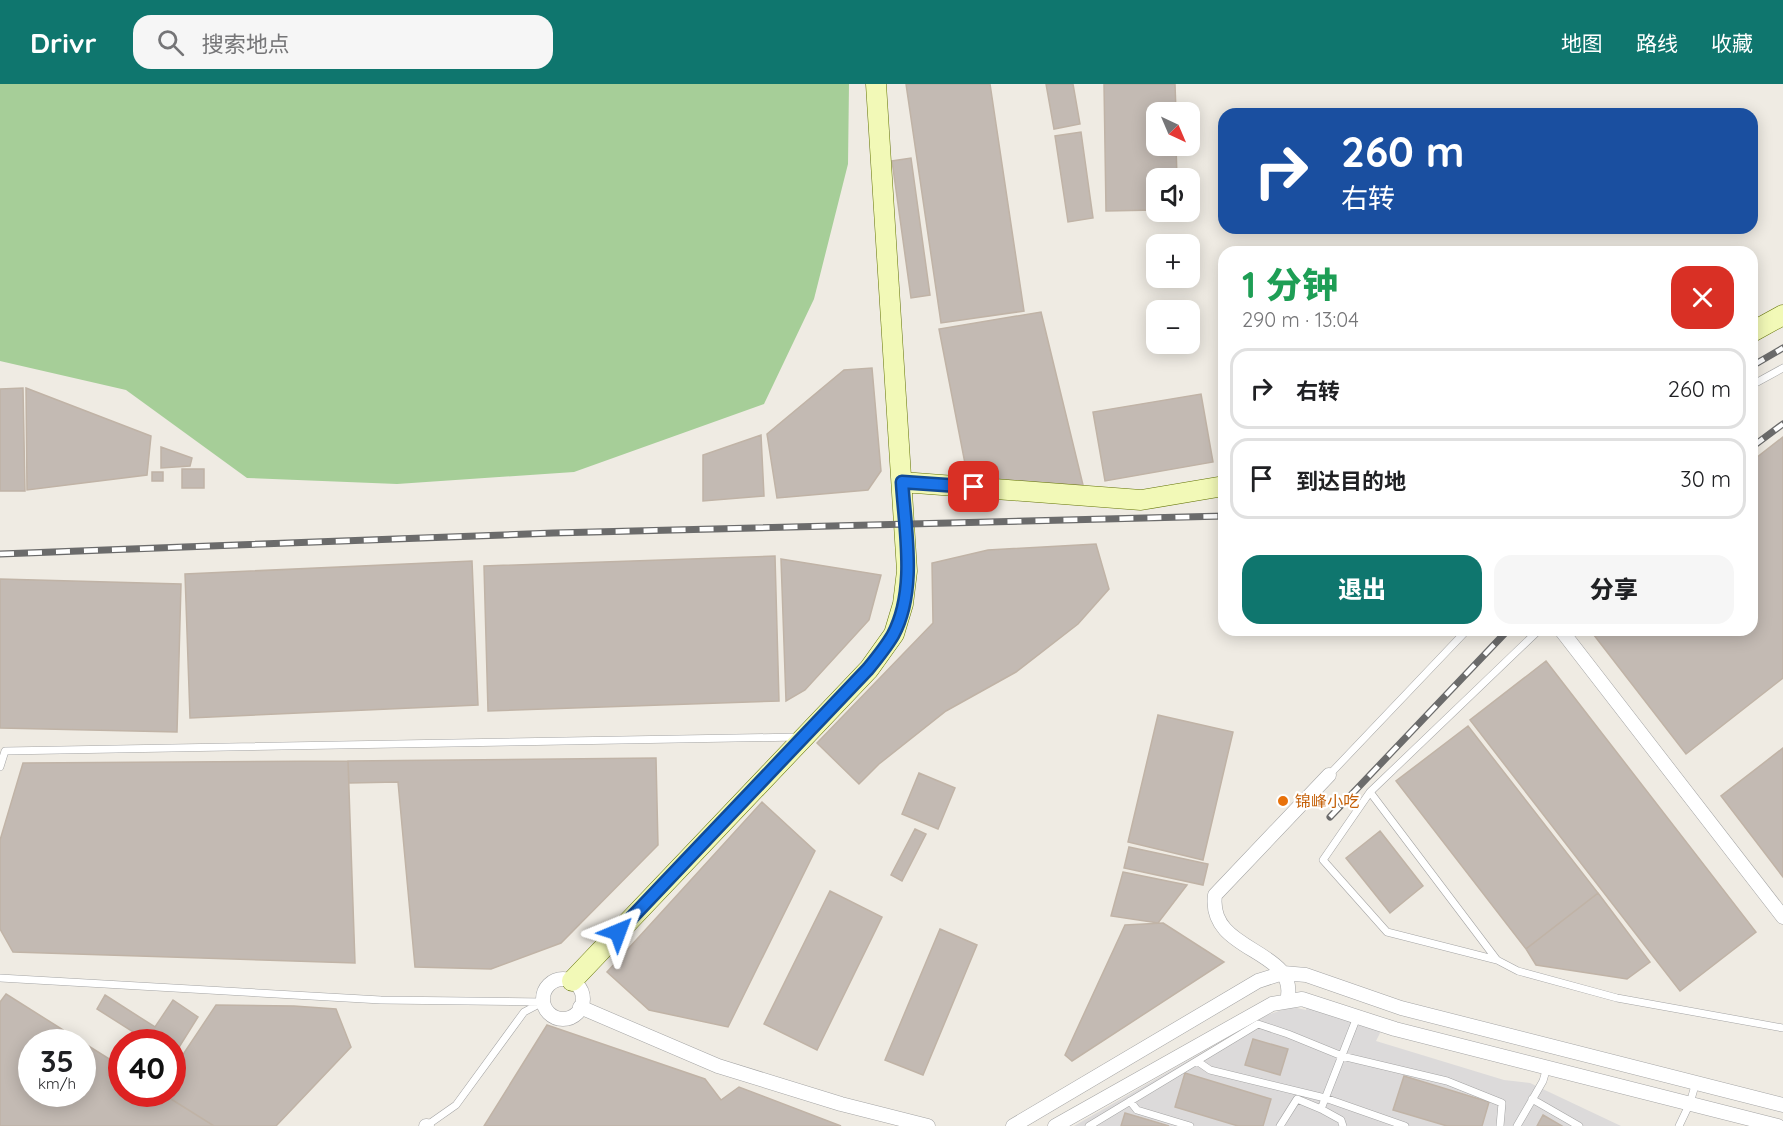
<!DOCTYPE html>
<html lang="zh">
<meta charset="utf-8">
<style>
:root{--surface:#fff;--page:#f6f6f6;--text:#202124;--muted:#757577;--line:#e0e0e0;--accent:#0f766e}
body{margin:0;font-family:Quicksand,"Noto Sans SC",sans-serif;background:var(--page);color:var(--text);height:100vh;display:flex;flex-direction:column;font-size:22px;white-space:nowrap}
*{box-sizing:border-box;margin:0}
p{font-size:20px;color:var(--muted)}
.icon{flex:none;width:33px;height:33px;fill:none;stroke:currentColor;stroke-width:2;stroke-linecap:round;stroke-linejoin:round}
.map{position:relative;flex:1;overflow:hidden}
.details{position:absolute;left:1218px;top:162px;width:540px;height:390px;display:flex;flex-direction:column;background:var(--surface);border-radius:18px;box-shadow:0 3px 15px #0003}
.details>*{flex:none}
.banner{position:absolute;left:1218px;top:24px;width:540px;height:126px;border-radius:18px;box-shadow:0 3px 15px #0003;background:#1a4fa0;color:#fff;overflow:hidden}
.needle{width:39px;rotate:136deg}
.buttons{position:absolute;left:1146px;top:18px;display:grid;gap:12px}
.buttons a{display:grid;place-items:center;width:54px;height:54px;border-radius:12px;background:var(--surface);box-shadow:0 3px 15px #0003;font-size:30px}
.speed{position:absolute;left:18px;top:945px;display:flex;gap:12px;font-size:30px;font-weight:700;text-align:center}
.speed>*{display:grid;place-content:center;width:78px;height:78px;border-radius:50%;background:var(--surface);box-shadow:0 3px 15px #0003;line-height:1}
.speed small{font-size:15px;font-weight:400}
.speed .limit{border:9px solid #d22;background:#fff;color:#111}
.pin{position:absolute;display:grid;place-items:center;width:51px;height:51px;color:#fff;margin:-26px;border-radius:12px;box-shadow:0 3px 9px #0006}
.me{position:absolute;width:66px;margin:-33px;rotate:44deg;stroke-linejoin:round;filter:drop-shadow(0 0 4px #0008)}
.turn{display:flex;align-items:center;gap:21px;height:126px;padding:0 24px;font-size:27px}
.turn .icon{width:78px;height:78px;stroke-width:2.5}
.turn b{display:block;font-size:42px;line-height:51px}
.round{display:grid;place-items:center;flex:none;width:63px;height:63px;border-radius:18px;background:var(--page)}
.head{display:flex;align-items:center;justify-content:space-between;height:102px;padding:0 24px}
h1{font-size:36px;font-weight:800;line-height:45px;color:#1e9e55}
.action{display:flex;gap:12px;margin-top:auto;padding:12px 24px}
.action a{flex:1;height:69px;border-radius:18px;background:var(--accent);color:#fff;font-size:24px;font-weight:800;line-height:69px;text-align:center}
.action a+a{background:var(--page);color:var(--text)}
ul{padding:0;list-style:none}
li{display:flex;align-items:center;gap:18px;height:81px;margin:0 12px 9px;padding:0 12px;border:3px solid var(--line);border-radius:18px}
li div{flex:1}
li b{display:block;font-size:22px}
li em{font-style:normal}
header{display:flex;align-items:center;gap:36px;box-sizing:border-box;height:84px;padding:0 30px;background:var(--accent);color:#fff}
header strong{font-size:28px}
nav{display:flex;gap:33px;margin-inline-start:auto;font-size:21px}
.search{width:420px;height:54px;background:var(--page);display:flex;align-items:center;gap:15px;box-sizing:border-box;padding:0 21px;border-radius:18px;color:var(--muted);font-size:22px}
.map>svg:first-child{display:block}
.residential{fill:#dcdada}
.forest{fill:#a6ce98}
.building{fill:#c3bab3;stroke:#c0b3a6;stroke-width:1.5;fill-rule:evenodd}
.lines{fill:none;stroke-linecap:round;stroke-linejoin:round}
.lane-casing{stroke:#a4a4a4;stroke-width:8}
.street-casing{stroke:#a4a4a4;stroke-width:15}
.secondary-casing{stroke:#637306;stroke-width:21}
.lane{stroke:#fff;stroke-width:7}
.street{stroke:#fff;stroke-width:14}
.secondary{stroke:#f2f9b7;stroke-width:20}
.rail-casing{stroke:#6b6b6b;stroke-width:7}
.rail{stroke:#fff;stroke-width:4.5;stroke-dasharray:14;stroke-linecap:butt}
.route-casing{stroke:#114b97;stroke-width:15}
.route{stroke:#1a73e8;stroke-width:10}
.food-dot{fill:#e8710a;stroke:#fff;stroke-width:2}
.labels{text-anchor:middle;dominant-baseline:central;stroke-width:4.5;stroke-linejoin:round;paint-order:stroke}
.food-label{font-size:16px;fill:#c56008;stroke:#fff;text-anchor:start}
</style>
<header>
<strong>Drivr</strong>
<div class="search"><svg class="icon" aria-label="search" viewBox="0 0 24 24"><circle cx="10" cy="10" r="6"/><path d="M15 15l6 6"/></svg>搜索地点</div>
<nav><a>地图</a><a>路线</a><a>收藏</a></nav>
</header>
<div class="map">
<svg width="1783" height="1042" viewBox="0 0 1783 1042">
<rect width="100%" height="100%" fill="#efebe3"/>
<path class="residential" d="M1308,919L1382,945L1376,957L1504,996L1530,999L1621,1042H1074L1267,931L1285,925L1288,922L1306,926Z"/>
<path class="forest" d="M0,0H849L848,80L814,215L764,320L574,388L397,400L247,394L126,306L0,277Z"/>
<path class="building" d="M906,0H990L1024,227L941,239Z
M1046,0H1073L1080,40L1054,45Z
M1104,0H1175L1176,28H1156V62H1176L1177,94H1156V126L1106,127Z
M1081,48L1093,134L1068,138L1055,52Z
M911,74L930,211L911,214L892,77Z
M1041,228L1083,401L968,395L939,245Z
M872,284L881,387L868,406L777,414L767,350L844,286Z
M23,304L25,407H0V305Z
M26,304L151,352L147,391L27,406Z
M1201,310L1213,378L1105,397L1093,328Z
M761,351L764,412L703,417V371Z
M1783,353V594L1686,670L1590,546H1752V377Z
M161,363L192,374L190,382L161,384Z
M182,385H204V404H182Z
M152,388H163V397H152Z
M1096,460L1109,505L1078,540L1016,588L946,627L879,680L859,700L817,659L933,539L932,479L988,466Z
M775,472L779,617L488,627L484,482Z
M781,475L881,491L869,536L805,606L786,617Z
M472,477L478,621L190,634L185,490Z
M0,495L181,500L177,648L0,644Z
M1546,577L1756,848L1680,907L1470,636Z
M1158,631L1233,648L1203,776L1128,758Z
M1468,642L1598,809L1526,865L1396,697Z
M1783,664V793L1721,712Z
M656,674L658,761L561,859L491,885L415,883L398,698L349,699L348,677Z
M348,677L355,879L13,868L0,845V756L23,679Z
M919,689L955,704L938,745L902,730Z
M762,718L815,767L728,943L649,926L607,888Z
M915,745L926,750L902,797L891,791Z
M1380,747L1423,802L1390,829L1346,774Z
M1129,763L1208,780L1203,801L1124,784Z
M1123,788L1187,801L1158,839L1111,832Z
M830,807L882,833L817,966L764,940Z
M1598,809L1650,878L1627,895L1536,881L1526,865Z
M1163,839L1224,878L1072,977L1065,971L1125,841Z
M940,845L977,861L923,991L885,976Z
M6,910L122,983V1010H163L214,1042H0V918ZM32,958H82V1010H32Z
M105,911L155,943L173,916L198,933L173,973L172,958H149L97,925Z
M216,921L294,922L336,925L351,963L276,1042H214L163,1010H172V987Z
M547,941L705,995L721,1016L739,1003L841,1042H484Z
M1253,955L1288,965L1280,991L1245,981Z
M1185,989L1271,1015L1263,1042H1238L1175,1023Z
M1404,992L1489,1018L1482,1042H1447L1393,1026Z
M1125,1029L1169,1042H1121Z
M1543,1031L1562,1042H1537Z"/>
<g class="lines">
<g class="lane-casing">
<path id="lane" d="M1752,301L1783,284
M1539,546L1370,708L1497,876L1518,887L1617,914L1783,944
M0,683L5,667L798,653
M1329,691L1467,546
M1370,708L1323,776L1387,848L1497,876
M0,894L381,916L543,918
M1197,977L1210,986L1325,1014L1405,1042
M1532,1015L1579,1042
M1130,1017L1137,1026L1190,1042
M426,1042L456,1021L524,928L541,919
M1089,1042L1258,940L1288,950L1342,972L1447,997L1502,1019L1500,1042
M1280,1042L1297,1015L1321,1025
M1343,1042L1341,1036L1321,1025L1357,933
M1517,1042L1543,997L1547,983
M1679,1042L1690,1019L1696,998"/>
</g>
<g class="street-casing">
<path id="street" d="M1561,546L1783,833
M543 915a20 20 0 1 1 40 0a20 20 0 1 1-40 0Z
M1287,917C1301,864 1207,870 1215,811L1329,691
M580,923L718,982L841,1020L928,1042
M426,1042H427
M1013,1042L1258,897L1283,889L1306,891L1401,924L1783,1021
M1055,1042L1272,920L1302,915L1395,945L1778,1042"/>
</g>
<g class="secondary-casing">
<path id="secondary" d="M1752,248L1783,231
M902,398L1141,416L1224,402
M572,897L869,585L894,550L903,520L907,487L876,0"/>
</g>
<use href="#lane" class="lane"/>
<use href="#street" class="street"/>
<use href="#secondary" class="secondary"/>
<g class="rail-casing">
<path id="rail" d="M1752,282L1783,264
M1752,363L1783,340
M0,470L553,449L1224,432
M1330,733L1508,546"/>
</g>
<use href="#rail" class="rail"/>
</g>
<g class="lines">
<g class="route-casing">
<path id="route" d="M618,848L868,585C877,574 886,563 893,551C917,506 905,446 902,398L974,403"/>
</g>
<use href="#route" class="route"/>
</g>
<circle class="food-dot" cx="1283" cy="717" r="6"/>
<g class="labels">
<g class="food-label">
<text x="1295" y="717">锦峰小吃</text>
</g>
</g>
</svg>
<div class="buttons">
<a><svg class="needle" viewBox="-14 -14 28 28"><path d="M0-13l5 13h-10z" fill="#e53935"/><path d="M0 13l5-13h-10z" fill="#757577"/></svg></a>
<a><svg class="icon" aria-label="sound" viewBox="0 0 24 24"><path d="M4 9h4l5-4v14l-5-4H4zM17 9q2 3 0 6"/></svg></a>
<a>+</a>
<a>−</a>
</div>
<div class="speed"><div>35<small>km/h</small></div><div class="limit">40</div></div>
<div class="pin" style="left:974px;top:403px;background:#d93025"><svg class="icon" aria-label="arrive" viewBox="0 0 24 24"><path d="M6 21V4h12l-3 4 3 4H6"/></svg></div>
<svg class="me" style="left:618px;top:848px" viewBox="-20 -20 40 40"><path d="M0-17L14 15 0 8-14 15z" fill="#1a73e8" stroke="#fff" stroke-width="4"/></svg>
<div class="banner">
<div class="turn"><svg class="icon" aria-label="right" viewBox="0 0 24 24"><path d="M7 20v-9h11M14 6l5 5-5 5"/></svg><div><b>260 m</b>右转</div></div>
</div>
<section class="details">
<div class="head"><div><h1>1 分钟</h1><p>290 m · 13:04</p></div><a class="round" style="background:#d93025;color:#fff"><svg class="icon" aria-label="close" viewBox="0 0 24 24"><path d="M6 6l12 12M18 6L6 18"/></svg></a></div>
<ul>
<li><svg class="icon" aria-label="right" viewBox="0 0 24 24"><path d="M7 20v-9h11M14 6l5 5-5 5"/></svg><div><b>右转</b></div><em>260 m</em></li>
<li><svg class="icon" aria-label="arrive" viewBox="0 0 24 24"><path d="M6 21V4h12l-3 4 3 4H6"/></svg><div><b>到达目的地</b></div><em>30 m</em></li>
</ul>
<div class="action"><a>退出</a><a>分享</a></div>
</section>
</div>
